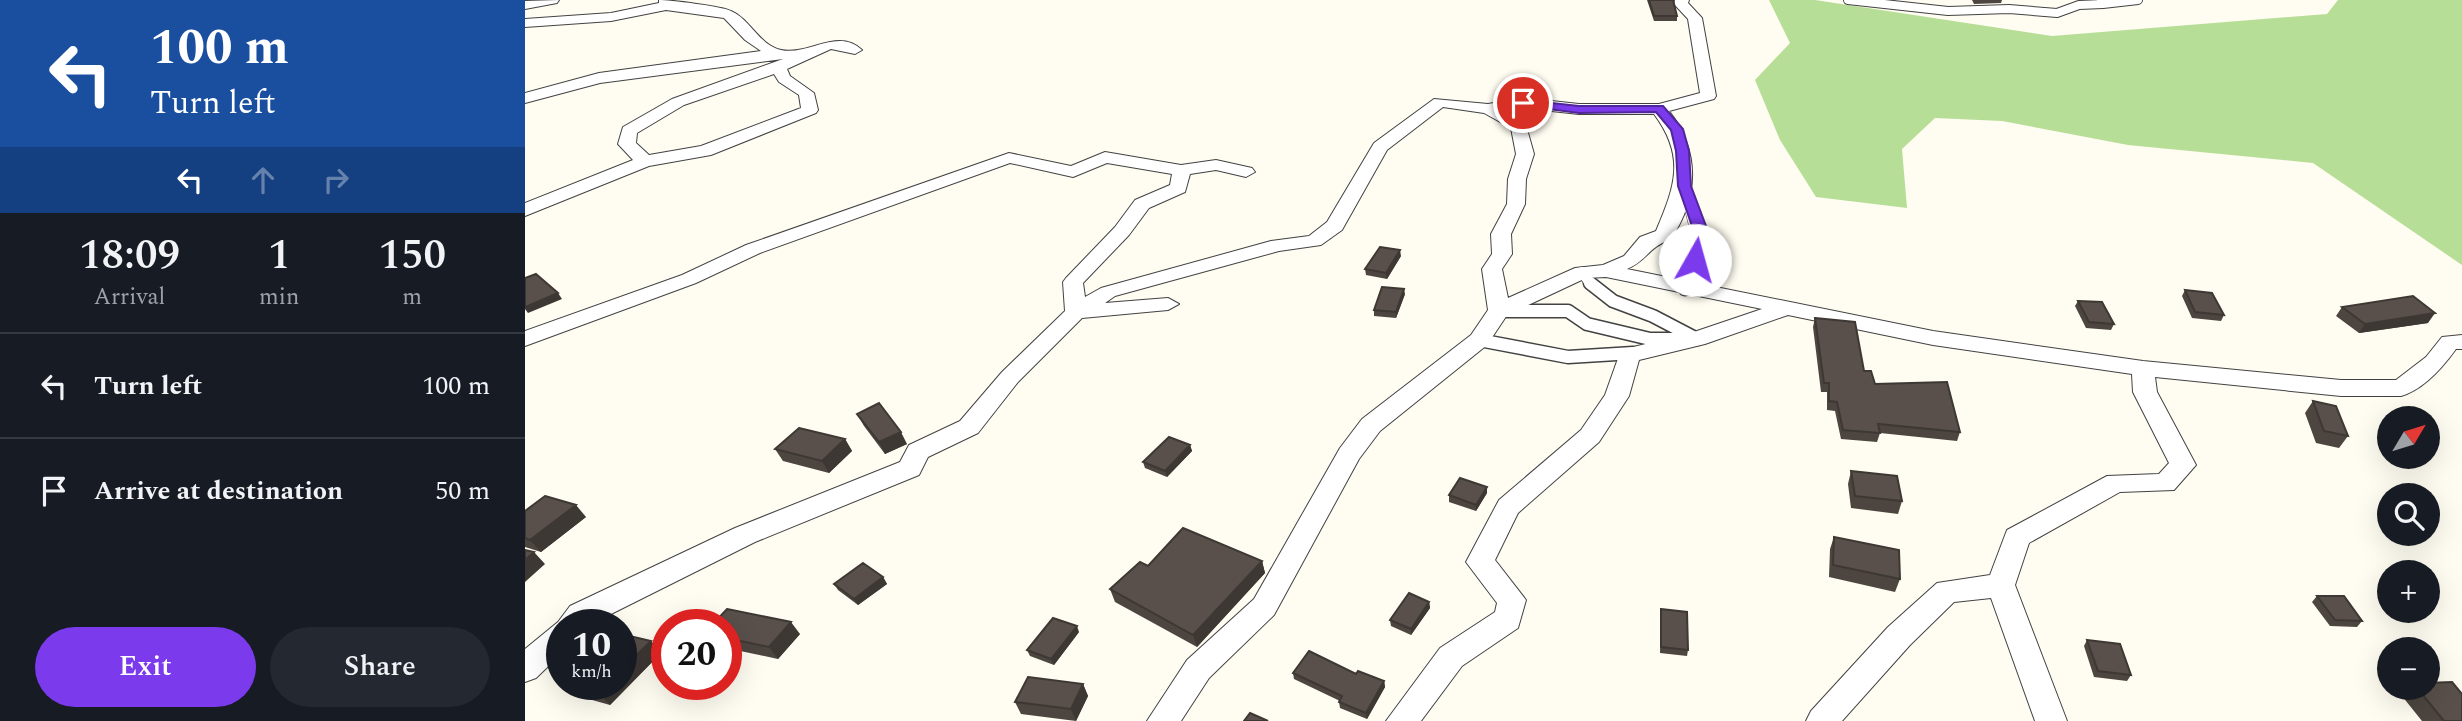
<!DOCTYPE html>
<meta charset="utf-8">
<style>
:root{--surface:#171b24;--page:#242831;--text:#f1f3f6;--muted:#9ea1a6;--line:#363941;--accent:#7c3aed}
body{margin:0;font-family:Spectral,serif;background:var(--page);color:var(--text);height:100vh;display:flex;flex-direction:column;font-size:26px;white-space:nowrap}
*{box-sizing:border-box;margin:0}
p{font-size:23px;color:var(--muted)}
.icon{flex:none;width:38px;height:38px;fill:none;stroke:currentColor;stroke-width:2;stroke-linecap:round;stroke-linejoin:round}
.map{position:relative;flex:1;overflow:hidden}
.sheet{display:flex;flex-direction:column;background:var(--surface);width:525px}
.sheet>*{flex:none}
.guide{background:#1a4fa0;color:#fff;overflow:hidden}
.needle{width:46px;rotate:52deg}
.buttons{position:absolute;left:1852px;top:406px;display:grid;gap:14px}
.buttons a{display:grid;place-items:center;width:63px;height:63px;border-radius:50%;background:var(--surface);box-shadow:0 7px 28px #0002;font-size:35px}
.speed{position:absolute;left:21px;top:609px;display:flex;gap:14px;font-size:35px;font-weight:700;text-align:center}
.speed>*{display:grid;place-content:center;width:91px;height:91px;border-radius:50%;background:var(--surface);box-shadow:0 7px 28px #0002;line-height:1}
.speed small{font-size:18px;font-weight:400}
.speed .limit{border:10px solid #d22;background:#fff;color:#111}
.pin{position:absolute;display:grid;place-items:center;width:60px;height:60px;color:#fff;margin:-30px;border:4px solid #fff;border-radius:50%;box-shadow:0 2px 7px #0007}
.me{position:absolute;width:77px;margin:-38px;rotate:7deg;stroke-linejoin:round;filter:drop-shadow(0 0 5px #0008)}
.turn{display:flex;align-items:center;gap:24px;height:147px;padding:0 35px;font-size:32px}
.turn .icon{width:91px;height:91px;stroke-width:2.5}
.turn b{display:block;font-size:49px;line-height:60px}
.lanes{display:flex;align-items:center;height:66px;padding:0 35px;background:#0003;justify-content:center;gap:35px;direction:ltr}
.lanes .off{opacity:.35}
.eta{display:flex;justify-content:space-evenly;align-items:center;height:119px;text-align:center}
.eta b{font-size:42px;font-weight:600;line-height:49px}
.primary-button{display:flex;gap:14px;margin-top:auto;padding:14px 35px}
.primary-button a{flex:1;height:80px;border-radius:42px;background:var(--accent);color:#fff;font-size:28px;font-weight:600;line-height:80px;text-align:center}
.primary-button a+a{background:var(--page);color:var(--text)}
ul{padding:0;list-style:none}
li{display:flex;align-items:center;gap:21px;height:105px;padding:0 35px;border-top:2px solid var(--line)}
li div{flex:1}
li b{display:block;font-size:26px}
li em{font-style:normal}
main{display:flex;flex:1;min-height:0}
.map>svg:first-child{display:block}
.forest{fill:#b7de96}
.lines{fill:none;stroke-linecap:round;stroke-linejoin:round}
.lane-far2-casing{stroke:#424242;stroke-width:10}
.lane-far1-casing{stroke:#424242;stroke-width:11}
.lane-casing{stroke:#424242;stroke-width:15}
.street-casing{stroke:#424242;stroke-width:2}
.lane-far2{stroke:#fff;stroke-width:8}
.lane-far1{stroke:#fff;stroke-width:10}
.lane{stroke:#fff;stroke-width:12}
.street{fill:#fff;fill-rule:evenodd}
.wall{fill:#4d4540}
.shaded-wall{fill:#3e3834}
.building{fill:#59504b;stroke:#3e3834;stroke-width:2}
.route{fill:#7c3aed;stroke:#51269a;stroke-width:2}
</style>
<main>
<section class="sheet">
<div class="guide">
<div class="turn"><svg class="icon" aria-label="left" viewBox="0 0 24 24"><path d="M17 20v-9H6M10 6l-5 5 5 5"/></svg><div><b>100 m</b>Turn left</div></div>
<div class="lanes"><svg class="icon" aria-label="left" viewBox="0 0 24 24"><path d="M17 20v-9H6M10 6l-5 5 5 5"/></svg><svg class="icon off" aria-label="ahead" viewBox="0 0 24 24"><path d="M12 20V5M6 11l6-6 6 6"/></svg><svg class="icon off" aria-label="right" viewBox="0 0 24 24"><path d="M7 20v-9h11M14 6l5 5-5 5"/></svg></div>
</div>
<div class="eta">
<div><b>18:09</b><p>Arrival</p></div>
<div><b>1</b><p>min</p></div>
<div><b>150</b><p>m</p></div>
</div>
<ul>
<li><svg class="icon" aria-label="left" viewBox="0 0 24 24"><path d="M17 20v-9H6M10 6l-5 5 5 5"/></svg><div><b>Turn left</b></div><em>100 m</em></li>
<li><svg class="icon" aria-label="arrive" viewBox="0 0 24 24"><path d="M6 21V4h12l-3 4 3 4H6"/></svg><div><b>Arrive at destination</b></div><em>50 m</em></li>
</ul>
<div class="primary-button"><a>Exit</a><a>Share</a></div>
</section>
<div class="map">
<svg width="1937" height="721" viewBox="0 0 1937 721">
<rect width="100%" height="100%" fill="#fffcf1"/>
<path class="forest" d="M1244,0H1290L1527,36L1802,14L1813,0H1937V265L1788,163L1603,145L1477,121L1410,118L1377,149L1382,208L1291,197L1255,140L1230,80L1265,43Z"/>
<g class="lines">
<g class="lane-far2-casing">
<path id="lane-far2" d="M1323,0L1423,11L1484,9L1532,13L1554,5L1578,4L1576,0
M1578,4L1613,0"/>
</g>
<g class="lane-far1-casing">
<path id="lane-far1" d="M1159,186L1172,237L1161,285
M1057,272L1066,285"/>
</g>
<g class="lane-casing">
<path id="lane" d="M1160,289L1162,283
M976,311H1043L1062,324L1125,339H1172L1128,316L1088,301L1065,283
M954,340L1043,357L1108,353"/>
</g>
<g class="street-casing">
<path id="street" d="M34,0L32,3L0,9V1Z
M134,0C143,0 197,6 206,11C225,19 234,45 256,50C283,56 313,27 337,50L330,54L306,49L262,69L265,76L289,93L293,110L291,113L186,155L124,166L0,216V203L108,160L93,144L98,127L147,99L258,59L75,83L0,103V93L74,73L236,51L220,40L199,18L141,10L86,21L0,27V19L86,13L134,3ZM249,74L254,82L274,95L276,108L176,146L124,155L111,143L112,133L159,105Z
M1150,0H1164L1163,3L1177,18L1191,96L1189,99L1144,111C1175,151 1174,197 1146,239C1122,248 1123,260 1102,269L1408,331L1618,361L1816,380H1871L1901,357L1917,337L1937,335V349H1931C1918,367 1898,390 1876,396H1816L1630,377L1632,392L1671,465L1649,490L1595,492L1504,543L1490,585L1542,721H1510L1466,598L1429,602L1385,645L1317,721H1281L1286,711L1363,627L1412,583L1465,575L1482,530L1582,476L1634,474L1644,463L1608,392L1607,374L1408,345L1263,315L1180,344L1114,360L1104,396L1074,442L993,513L970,560L1001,600L993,628L937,666L896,721H861L915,648L970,612L972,603L941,562L974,500L1056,430L1080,395L1096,350L1166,333L1237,309L1081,277L1061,278L982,315L962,345L855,431L834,459L749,615L684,678L656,721H622L662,660L729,599L815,448L837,419L946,335L963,310L957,269L967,254L966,234L982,204L983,179L991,154L986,128L959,113L918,107L862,150L817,230L796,245L754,251L590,296L580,303L643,298L654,304L643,310L557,318L493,382L453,433L403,457L394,475L230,542L64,625H37V653L11,678L0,682V649L33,622L45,606L210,528L375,462L384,445L435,421L477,372L540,311L538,282L541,278L590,227L610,200L645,185L647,174L582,163L548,177L485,163L235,253L171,283L0,346V331L157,275L221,245L484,153L546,166L580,152L656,165L691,160L727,168L730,172L721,177L691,170L665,174L660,192L624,208L604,235L558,283L560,297L576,288L746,241L784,236L802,222L849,143L909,99L963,104L998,98L1054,104H1134L1175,93L1163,19L1149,4ZM998,108L1054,114H1129C1161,157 1150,186 1131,231L1115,237L1099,256L1078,265L1050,268L983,298L977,269L987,254L986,234L1000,204L1001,179L1009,154L1000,122L979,111Z"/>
</g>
<use href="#lane-far2" class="lane-far2"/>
<use href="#lane-far1" class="lane-far1"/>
<use href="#lane" class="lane"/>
<use href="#street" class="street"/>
</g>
<path class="wall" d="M1122,0H1148L1152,16V21H1129Z
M1447,0H1477L1476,3L1449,4Z
M876,256L862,279L841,275L840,269Z
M1660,290L1699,315L1696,321L1667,318L1657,296Z
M880,294L871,318L849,316V310Z
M1553,301L1589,324L1586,330L1561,328L1550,306Z
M1817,307L1903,323L1834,333L1811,316Z
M1290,318L1350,384L1435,432L1432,441L1355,433L1352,442L1316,439L1310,411L1302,410V392H1296L1288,327Z
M1788,401L1823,436L1814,448L1791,443L1780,413Z
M332,414L382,444L360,454L339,426Z
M320,439L327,451L304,473L258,461L250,449Z
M665,445L667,451L642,477L620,468L618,462Z
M1326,471L1377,501L1373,514L1326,508L1323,484Z
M962,493L951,511L924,502V495Z
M0,511L61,517L16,552L0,547Z
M1309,537L1375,579L1370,592L1304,577L1305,549Z
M737,561L740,573L672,647L590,602L585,589L623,566Z
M358,577L362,584L333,605L313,590L309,584Z
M1792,596L1837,621L1832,627L1805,626L1787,602Z
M904,602L905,608L886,635L866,626L865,620Z
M1136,609L1163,650L1162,656L1135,653Z
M201,625L275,634L253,659L201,648Z
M554,632L529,665L505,656L502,650Z
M1562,640L1606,675L1602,681L1569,677L1559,646Z
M126,641L136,653L85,705L53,696L42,684Z
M768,673L831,674L859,681L860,687L842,719L815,708L814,702L815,701L769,679Z
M558,684L563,696L551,721L496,714L490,702Z
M1885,688H1902L1937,721H1897L1877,696Z"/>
<path class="shaded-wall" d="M875,250L876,256L862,279L861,273Z
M879,289L880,294L871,318V312Z
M33,293L37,299L3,313L0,309V307Z
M1910,313L1903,323L1834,333L1840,324Z
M376,432L382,444L360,454L354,442Z
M320,439L327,451L304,473L297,461Z
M665,445L667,451L642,477L640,471Z
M962,487V493L951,511V505Z
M51,505L61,517L16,552L5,540Z
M9,552L20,564L0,582V560Z
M737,561L740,573L672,647L668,635Z
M358,577L362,584L333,605L329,599Z
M904,602L905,608L886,635V629Z
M266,622L275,634L253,659L244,647Z
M552,626L554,632L529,665L526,659Z
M126,641L136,653L85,705L74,693L82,684H96V670Z
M859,681L860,687L842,719L841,713Z
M558,684L563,696L551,721L546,709Z"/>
<path class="building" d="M1124,0H1148L1152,16H1129Z
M855,247L875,250L861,273L840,269Z
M11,274L33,293L0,307V278Z
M857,287L879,289L871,312L849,310Z
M1660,290L1687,293L1699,315L1670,312Z
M1888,296L1910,313L1840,324L1817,307Z
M1553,301L1577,302L1589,324L1564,322Z
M1290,318L1330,322L1339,371H1346L1350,384L1422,382L1435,432L1353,424L1355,433L1318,430L1312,402L1304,401V383H1299Z
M1788,401L1811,406L1823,436L1799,431Z
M354,403L376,432L354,442L332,414Z
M274,428L320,439L297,461L250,449Z
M644,437L665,445L640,471L618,462Z
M1326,471L1372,476L1377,501L1330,496Z
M935,478L962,487L951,505L924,495Z
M20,496L51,505L5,540L0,538V511Z
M658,528L737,561L668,635L585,589L615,562L623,566Z
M1309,537L1374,550L1375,579L1308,565Z
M0,550L9,552L0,560Z
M338,563L358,577L329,599L309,584Z
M884,593L904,602L886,629L865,620Z
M1792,596H1819L1837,621L1810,620Z
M202,609L266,622L244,647L201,638V625H187Z
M1136,609L1162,612L1163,650L1136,647Z
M528,618L552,626L526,659L502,650Z
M96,634L126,641L96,670Z
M1562,640L1595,644L1606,675L1573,671Z
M784,651L831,674L833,671L859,681L841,713L814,702L817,696L768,673Z
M503,677L558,684L546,709L490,702Z
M1927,682L1937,694V721H1919L1892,688H1902V683Z
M42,684H82L74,693Z
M725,713L743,721H719Z"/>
<path class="route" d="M998,100L1054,106H1138L1158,129L1164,151L1166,186L1181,226L1175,263L1163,260L1167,226L1153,186L1151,151L1146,130L1131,112L1054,113L994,105L992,103Z"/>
</svg>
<div class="buttons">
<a><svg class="needle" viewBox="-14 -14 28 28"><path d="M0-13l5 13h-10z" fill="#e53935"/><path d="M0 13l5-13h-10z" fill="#9ea1a6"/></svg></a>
<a><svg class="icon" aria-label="search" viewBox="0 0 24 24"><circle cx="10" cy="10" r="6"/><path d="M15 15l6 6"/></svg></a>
<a>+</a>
<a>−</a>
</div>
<div class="speed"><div>10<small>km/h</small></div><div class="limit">20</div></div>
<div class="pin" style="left:998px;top:103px;background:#d93025"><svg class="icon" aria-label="arrive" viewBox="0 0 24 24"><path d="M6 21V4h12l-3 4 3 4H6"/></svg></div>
<svg class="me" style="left:1170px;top:260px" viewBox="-20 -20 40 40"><circle r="19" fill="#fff"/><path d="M0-13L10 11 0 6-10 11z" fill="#7c3aed"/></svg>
</div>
</main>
